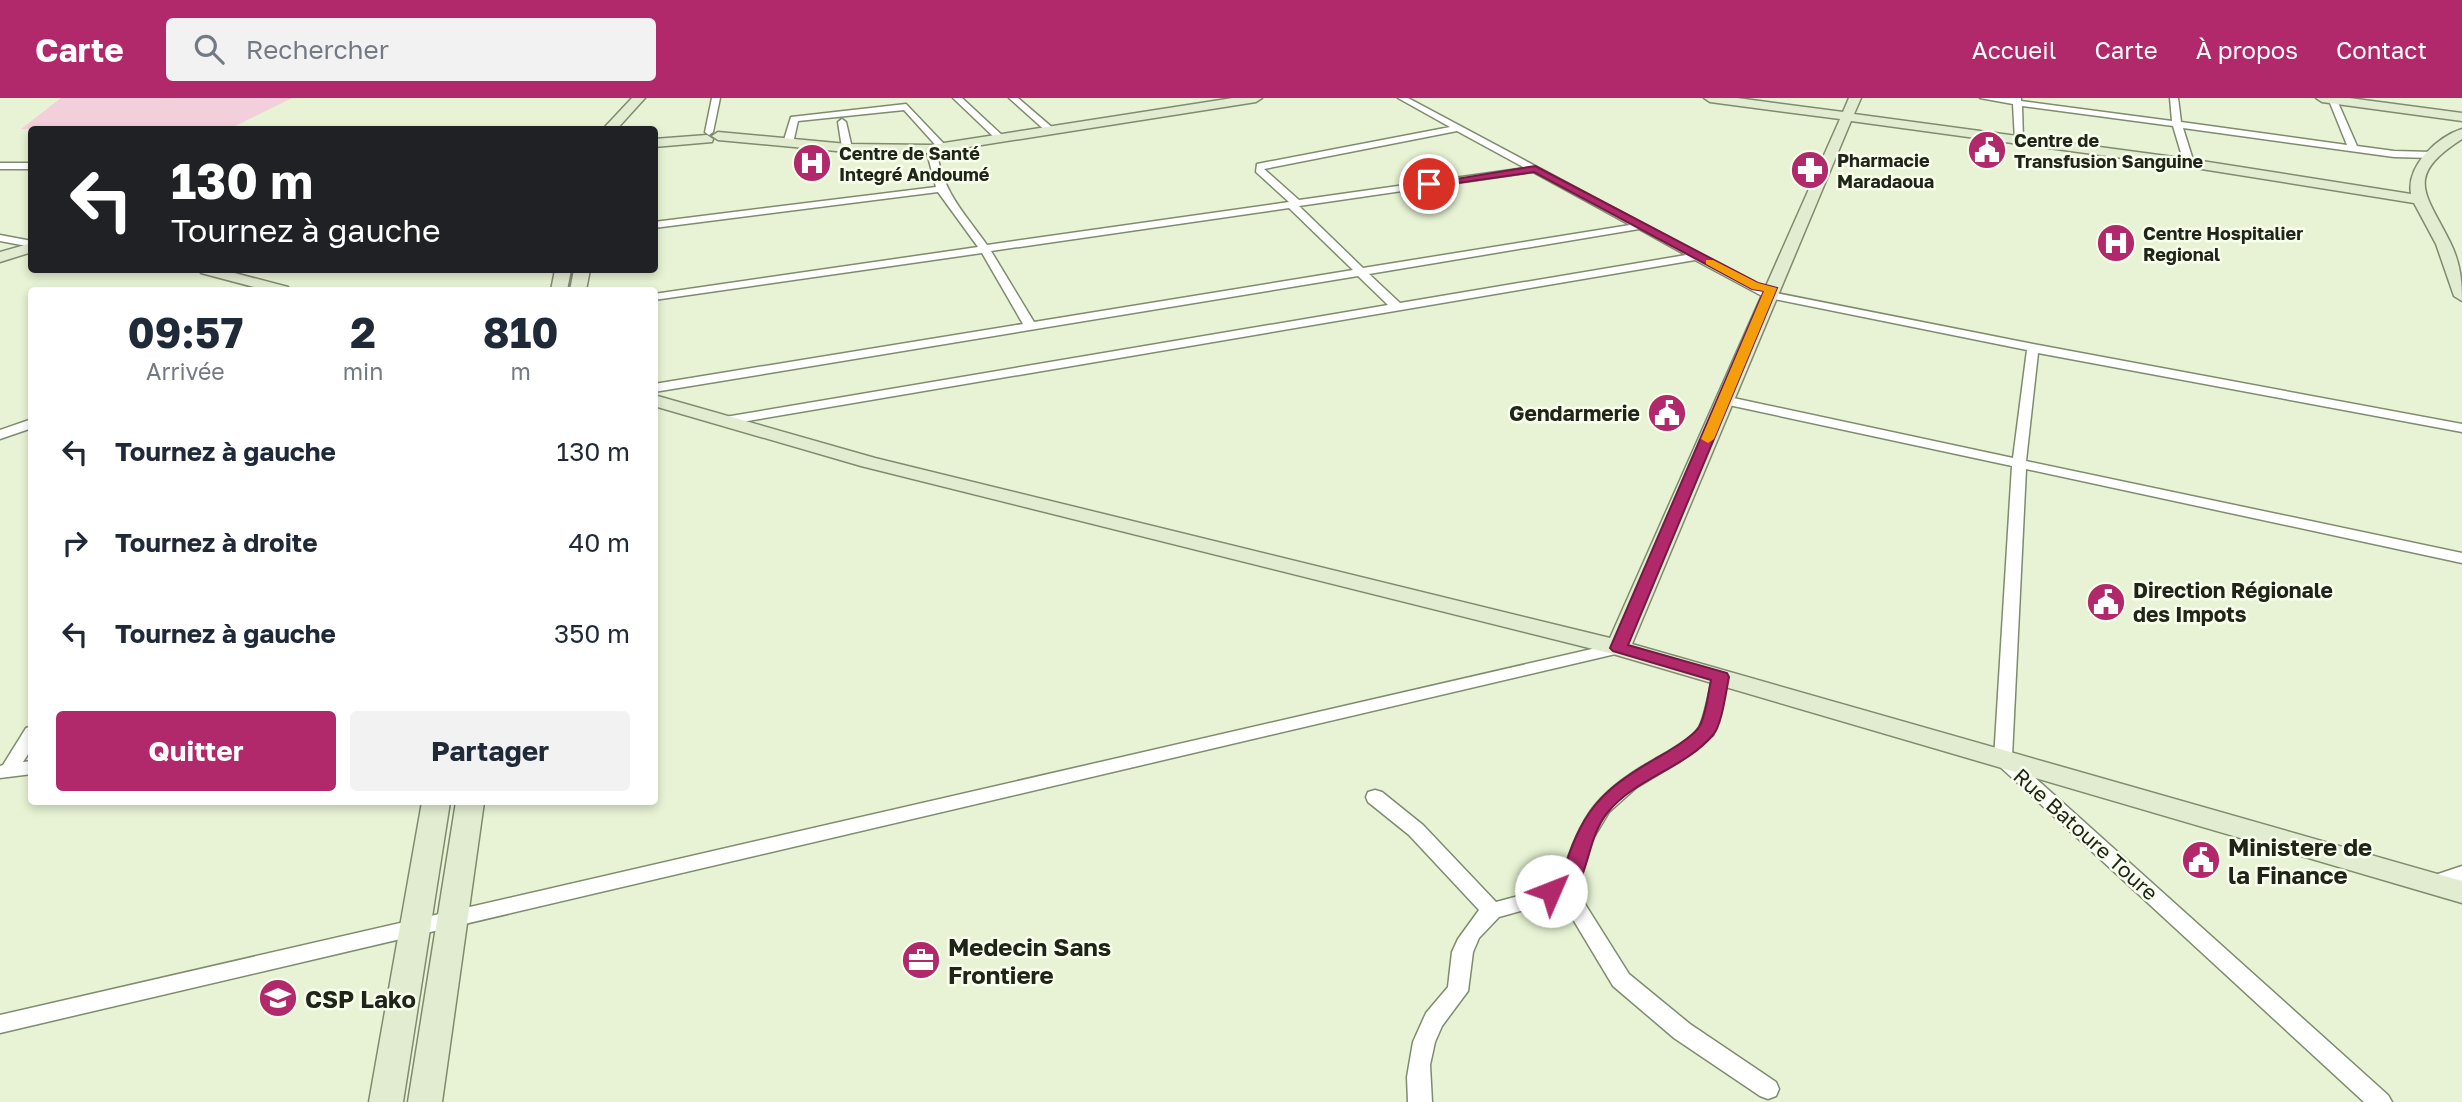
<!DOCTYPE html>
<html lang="fr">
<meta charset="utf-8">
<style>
:root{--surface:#fff;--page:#f2f2f3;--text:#1f2937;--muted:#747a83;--accent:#b1296a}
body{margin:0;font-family:"Golos Text",sans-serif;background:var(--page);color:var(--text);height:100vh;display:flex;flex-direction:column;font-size:26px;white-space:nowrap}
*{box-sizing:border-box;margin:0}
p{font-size:23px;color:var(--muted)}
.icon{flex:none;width:38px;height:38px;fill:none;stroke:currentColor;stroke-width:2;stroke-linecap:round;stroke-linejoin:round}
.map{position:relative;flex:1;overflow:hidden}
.side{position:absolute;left:28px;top:189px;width:630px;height:518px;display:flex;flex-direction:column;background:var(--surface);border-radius:7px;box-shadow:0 4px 10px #0003}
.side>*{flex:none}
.banner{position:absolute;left:28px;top:28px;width:630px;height:147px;border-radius:7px;box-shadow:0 4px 10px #0003;background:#202124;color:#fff;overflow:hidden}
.pin{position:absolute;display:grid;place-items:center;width:60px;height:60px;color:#fff;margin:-30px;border:4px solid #fff;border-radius:50%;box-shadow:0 2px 7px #0007}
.me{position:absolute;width:77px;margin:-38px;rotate:46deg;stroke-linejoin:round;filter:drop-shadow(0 0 5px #0008)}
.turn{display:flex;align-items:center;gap:24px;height:147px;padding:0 28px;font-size:32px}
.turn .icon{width:91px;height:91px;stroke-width:2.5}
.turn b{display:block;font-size:49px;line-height:60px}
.eta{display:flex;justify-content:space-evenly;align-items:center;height:119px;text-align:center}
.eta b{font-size:42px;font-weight:700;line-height:49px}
.cta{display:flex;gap:14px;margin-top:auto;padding:14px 28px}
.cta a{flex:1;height:80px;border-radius:7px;background:var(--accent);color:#fff;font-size:28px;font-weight:700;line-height:80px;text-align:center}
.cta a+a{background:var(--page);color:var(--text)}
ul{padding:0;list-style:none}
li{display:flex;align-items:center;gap:21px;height:91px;padding:0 28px}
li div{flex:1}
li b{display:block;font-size:26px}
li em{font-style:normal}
header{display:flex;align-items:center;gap:42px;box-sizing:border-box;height:98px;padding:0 35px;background:var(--accent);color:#fff}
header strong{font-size:33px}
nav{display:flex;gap:38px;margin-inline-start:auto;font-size:24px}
.search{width:490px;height:63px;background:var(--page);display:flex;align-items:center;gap:18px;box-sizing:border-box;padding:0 24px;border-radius:7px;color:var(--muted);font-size:26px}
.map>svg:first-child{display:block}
.green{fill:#f2cfda}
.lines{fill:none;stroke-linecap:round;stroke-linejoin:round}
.street-casing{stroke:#7f8b6e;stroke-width:3}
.secondary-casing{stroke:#7f8b6e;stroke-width:3}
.street{fill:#fff;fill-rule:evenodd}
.secondary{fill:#e2ecd1;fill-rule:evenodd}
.route{fill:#b1296a;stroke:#731b45;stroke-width:2}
.slow{fill:#f59e0b}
.labels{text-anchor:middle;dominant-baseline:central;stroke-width:5;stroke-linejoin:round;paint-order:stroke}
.far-poi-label{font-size:18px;font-weight:bold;fill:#202519;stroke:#f7ffec;text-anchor:start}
.poi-label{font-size:21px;font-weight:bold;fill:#202519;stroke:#f7ffec;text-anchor:end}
.street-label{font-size:21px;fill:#202519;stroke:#f7ffec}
.near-poi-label{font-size:24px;font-weight:bold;fill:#202519;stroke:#f7ffec;text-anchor:start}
</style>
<header>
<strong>Carte</strong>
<div class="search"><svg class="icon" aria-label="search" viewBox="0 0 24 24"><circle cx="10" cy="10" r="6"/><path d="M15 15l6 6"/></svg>Rechercher</div>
<nav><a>Accueil</a><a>Carte</a><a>À propos</a><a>Contact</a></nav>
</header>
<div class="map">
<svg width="2462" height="1004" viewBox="0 0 2462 1004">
<rect width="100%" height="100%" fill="#e7f3d4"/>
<path class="green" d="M61,0H292L229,31H21Z"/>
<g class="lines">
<g class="street-casing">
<path id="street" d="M712,0H720L713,34L709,37L705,34Z
M953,0H962L1003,38V42H997Z
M1009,0H1018L1054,31V35H1048Z
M1398,0H1408L1771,194L2033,246L2462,326V334L2038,255L2026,363L2462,455V465L2026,371L2012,659L2388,997L2392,1004H2364L1997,666L1994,661L2012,368L1724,306L1718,302L1724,298L2013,360L2027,252L1764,199L1695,162L724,327L719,326V320L1388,207L1358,178L654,294V286L1023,226L982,155L654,202V196L978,149L938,94L654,130V124L936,89L926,51L931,48L936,51C943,95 963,113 987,147L1289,104L1256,74L1257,66L1450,29ZM1457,33L1525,70L1299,102L1264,71ZM1533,74L1630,127L1363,170L1299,108ZM1289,110L1353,172L1034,224L991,153ZM1639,131L1686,157L1400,205L1369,176Z
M1980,0H2021V3L2172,23L2170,0H2178L2181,24L2347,47L2328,0H2336L2357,48L2394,53L2432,54L2437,57L2432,60L2394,59L2183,30L2194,65L2189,68L2184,65L2173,28L2022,8L2023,43L2019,46L2015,43L2013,6Z
M906,6L946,48V52H940L904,12L798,23L793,45L788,48L783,45L791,19Z
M842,21L846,24L852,50L847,53L842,50L838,24Z
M0,65H32V71H0Z
M0,137L32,143V149L0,143Z
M32,321V330L0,341V332Z
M1618,545L1624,546L1626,550L1624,554L0,935V917Z
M1721,573L1729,579L1713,637L1679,664L1637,689L1609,714L1592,742L1580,783L1585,806L1629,876L1690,926L1776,984L1779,991L1776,998L1768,1001L1760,998L1674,940L1613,888L1568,813L1563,796L1538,808L1499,819L1479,840L1473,854L1468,893L1442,928L1435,944L1430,967L1432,1004H1408L1407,979L1413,944L1426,915L1448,889L1452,854L1458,841L1479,812L1409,737L1368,704L1366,699L1368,694L1375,692L1382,694L1423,727L1496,804L1526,796L1562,778C1580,719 1596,695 1650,664C1663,657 1690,642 1698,631C1705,621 1709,591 1713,579Z
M32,628V650L23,664L32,663V676L0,680V668L3,667L26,630Z
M2462,768V784L2433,793L2426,790L2423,785L2426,780Z"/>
</g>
<g class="secondary-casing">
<path id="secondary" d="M632,0H645L616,32H602Z
M1233,0H1262L1256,4L931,55L847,54L718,42L712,38L718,34L847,46L931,47Z
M1704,0H1737L1843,14L1849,0H1861L1854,16L2189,61L2411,96C2406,68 2437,39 2462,31V41C2403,79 2426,95 2450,144C2460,164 2462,182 2462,203L2454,198L2436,146L2414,105L2189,69L1851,23L1632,546L2462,783V805L1613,556L861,368L654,308V297L875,360L1610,540L1840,21L1710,4Z
M2316,0H2349L2462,15V23L2322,4Z
M707,37L713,41L712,44L654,49V41Z
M32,145V154L0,164V154Z
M199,172H223L288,189L290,192H265L201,175Z
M555,172H571L567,192H551Z
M574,172H590L586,192H570Z
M422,704H450L403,1004H369Z
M456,704H484L442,1004H408Z"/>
</g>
<use href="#street" class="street"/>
<use href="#secondary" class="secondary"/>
</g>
<path class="route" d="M1535,68L1758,185L1777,190L1628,547L1727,575L1729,579C1726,593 1722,627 1713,637C1685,670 1636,680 1608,714C1590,736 1590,764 1577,789L1551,801L1544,798L1541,793L1544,787L1562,778C1581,715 1598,694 1655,661C1666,655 1693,639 1699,629C1706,618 1708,596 1711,582L1613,553L1610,550L1764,193L1752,191L1534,74L1429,89L1425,86Z"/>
<path class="slow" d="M1706,162H1713L1758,185L1777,190L1714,341L1708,345L1701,341L1764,193L1752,191L1706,166Z"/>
<defs>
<g id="civic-disc" transform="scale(2.0125)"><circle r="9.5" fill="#b1296a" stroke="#f7ffec"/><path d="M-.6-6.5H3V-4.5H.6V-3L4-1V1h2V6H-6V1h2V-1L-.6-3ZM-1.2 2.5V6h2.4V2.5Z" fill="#fff"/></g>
<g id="hospital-disc" transform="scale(2.0125)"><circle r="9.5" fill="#b1296a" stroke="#f7ffec"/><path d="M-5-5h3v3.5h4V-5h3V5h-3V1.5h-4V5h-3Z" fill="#fff"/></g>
<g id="pharmacy-disc" transform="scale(2.0125)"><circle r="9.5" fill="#b1296a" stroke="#f7ffec"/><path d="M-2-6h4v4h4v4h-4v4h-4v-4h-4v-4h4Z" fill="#fff"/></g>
<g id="office-disc" transform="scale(2.0125)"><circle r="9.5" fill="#b1296a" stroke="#f7ffec"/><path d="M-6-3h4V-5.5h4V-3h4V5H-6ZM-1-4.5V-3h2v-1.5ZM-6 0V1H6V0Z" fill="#fff"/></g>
<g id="school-disc" transform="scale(2.0125)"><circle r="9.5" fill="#b1296a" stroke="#f7ffec"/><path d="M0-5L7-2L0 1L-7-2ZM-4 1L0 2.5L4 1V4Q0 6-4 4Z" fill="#fff"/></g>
</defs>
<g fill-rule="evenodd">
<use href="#civic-disc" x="1987" y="52"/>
<use href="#hospital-disc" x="812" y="65"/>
<use href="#pharmacy-disc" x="1810" y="72"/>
<use href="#hospital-disc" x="2116" y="145"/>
<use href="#civic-disc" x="1667" y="315"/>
<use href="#civic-disc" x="2106" y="504"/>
<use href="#civic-disc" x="2201" y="762"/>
<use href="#office-disc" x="921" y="862"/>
<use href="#school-disc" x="278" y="900"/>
</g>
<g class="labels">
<g class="far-poi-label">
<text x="2014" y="42">Centre de<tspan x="2014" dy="21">Transfusion Sanguine</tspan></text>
<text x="839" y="55">Centre de Santé<tspan x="839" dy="21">Integré Andoumé</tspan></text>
<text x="1837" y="62">Pharmacie<tspan x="1837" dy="21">Maradaoua</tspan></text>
<text x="2143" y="135">Centre Hospitalier<tspan x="2143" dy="21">Regional</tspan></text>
</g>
<g class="poi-label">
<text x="1640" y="315">Gendarmerie</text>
<text x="2133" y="492" text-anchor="start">Direction Régionale<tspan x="2133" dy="24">des Impots</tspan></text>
</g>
<g class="street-label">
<text transform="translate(2086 736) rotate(42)">Rue Batoure Toure</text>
</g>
<g class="near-poi-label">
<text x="2228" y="748">Ministere de<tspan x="2228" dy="28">la Finance</tspan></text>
<text x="948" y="848">Medecin Sans<tspan x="948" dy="28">Frontiere</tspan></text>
<text x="305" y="900">CSP Lako</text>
</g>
</g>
</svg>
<div class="pin" style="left:1429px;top:86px;background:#d93025"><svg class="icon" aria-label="arrive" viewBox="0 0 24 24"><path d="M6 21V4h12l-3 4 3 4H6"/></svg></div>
<svg class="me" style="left:1551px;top:793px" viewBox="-20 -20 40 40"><circle r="19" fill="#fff"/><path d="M0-13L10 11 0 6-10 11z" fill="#b1296a"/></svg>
<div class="banner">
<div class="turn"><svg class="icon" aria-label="left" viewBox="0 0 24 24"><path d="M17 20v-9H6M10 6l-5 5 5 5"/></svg><div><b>130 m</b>Tournez à gauche</div></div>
</div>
<section class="side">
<div class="eta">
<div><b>09:57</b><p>Arrivée</p></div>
<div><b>2</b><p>min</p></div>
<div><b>810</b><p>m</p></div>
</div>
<ul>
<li><svg class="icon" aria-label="left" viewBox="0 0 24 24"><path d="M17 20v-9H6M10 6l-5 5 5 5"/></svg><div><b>Tournez à gauche</b></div><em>130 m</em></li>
<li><svg class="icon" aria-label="right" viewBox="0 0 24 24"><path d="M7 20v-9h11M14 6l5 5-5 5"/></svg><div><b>Tournez à droite</b></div><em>40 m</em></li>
<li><svg class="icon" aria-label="left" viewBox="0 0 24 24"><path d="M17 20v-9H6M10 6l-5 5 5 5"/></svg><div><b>Tournez à gauche</b></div><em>350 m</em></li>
</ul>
<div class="cta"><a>Quitter</a><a>Partager</a></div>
</section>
</div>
